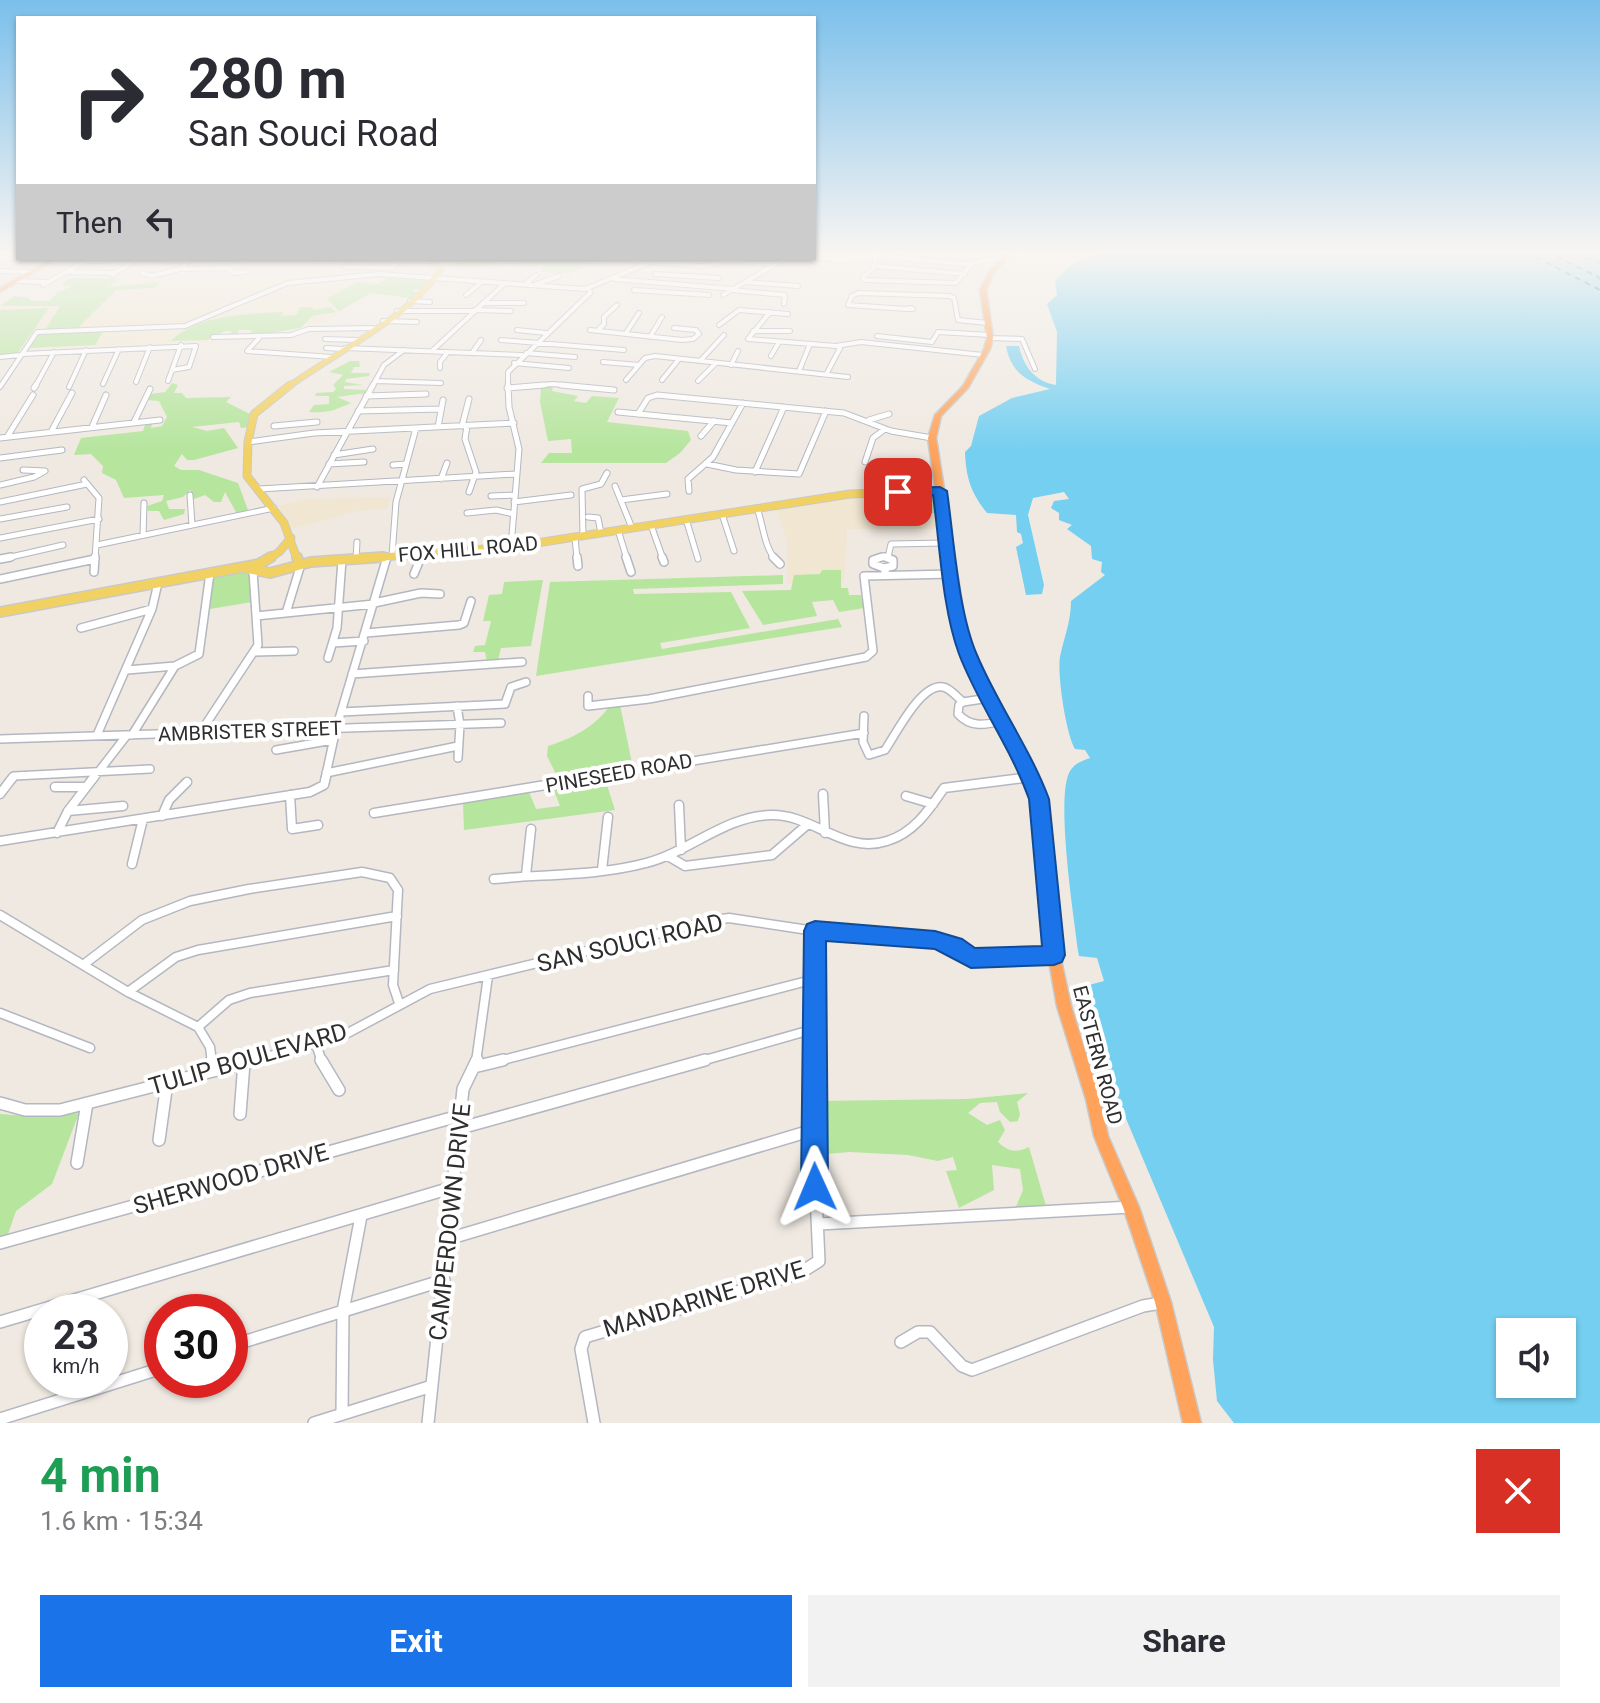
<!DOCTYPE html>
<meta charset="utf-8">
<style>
:root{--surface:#fff;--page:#f2f2f3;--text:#2b2b33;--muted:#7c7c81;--accent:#1a73e8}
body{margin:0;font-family:Roboto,sans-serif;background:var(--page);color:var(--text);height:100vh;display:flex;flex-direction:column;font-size:30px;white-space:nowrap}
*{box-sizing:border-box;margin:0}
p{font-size:26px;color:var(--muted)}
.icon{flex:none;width:44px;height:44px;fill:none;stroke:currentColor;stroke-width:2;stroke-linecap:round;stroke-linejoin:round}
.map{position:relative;height:1423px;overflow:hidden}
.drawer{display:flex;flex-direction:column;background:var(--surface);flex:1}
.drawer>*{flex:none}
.banner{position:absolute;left:16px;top:16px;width:800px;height:244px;border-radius:0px;box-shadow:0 2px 6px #0004;background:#fff;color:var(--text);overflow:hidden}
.fabs{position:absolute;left:1496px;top:1318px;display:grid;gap:16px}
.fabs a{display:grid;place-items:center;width:80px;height:80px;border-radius:0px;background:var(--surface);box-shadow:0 2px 6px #0004;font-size:40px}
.speed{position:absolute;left:24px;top:1294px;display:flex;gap:16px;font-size:40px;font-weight:700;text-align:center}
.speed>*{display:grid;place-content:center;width:104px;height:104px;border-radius:50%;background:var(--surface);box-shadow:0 2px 6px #0004;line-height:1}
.speed small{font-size:20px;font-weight:400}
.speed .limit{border:12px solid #d22;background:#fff;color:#111}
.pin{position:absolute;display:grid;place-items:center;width:68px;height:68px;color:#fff;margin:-34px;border-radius:16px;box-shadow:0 4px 12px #0006}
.me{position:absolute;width:88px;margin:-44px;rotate:359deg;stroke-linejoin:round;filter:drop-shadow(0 0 6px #0008)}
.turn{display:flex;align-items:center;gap:28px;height:168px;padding:0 40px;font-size:36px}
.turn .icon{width:104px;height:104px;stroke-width:2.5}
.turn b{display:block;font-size:56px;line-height:68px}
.then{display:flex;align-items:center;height:76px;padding:0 40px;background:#0003;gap:16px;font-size:30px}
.round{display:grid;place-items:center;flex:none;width:84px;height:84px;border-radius:0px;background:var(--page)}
.overview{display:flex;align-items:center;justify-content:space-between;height:136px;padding:0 40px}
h1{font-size:48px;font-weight:700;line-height:60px;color:#1e9e55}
.cta{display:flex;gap:16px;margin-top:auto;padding:16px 40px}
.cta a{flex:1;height:92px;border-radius:0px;background:var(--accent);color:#fff;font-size:32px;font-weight:700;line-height:92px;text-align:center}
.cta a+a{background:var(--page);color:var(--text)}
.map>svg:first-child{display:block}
.education{fill:#f0e6d1}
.green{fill:#b6e59e}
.cemetery{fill:#c8d9b8}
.water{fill:#75cff0;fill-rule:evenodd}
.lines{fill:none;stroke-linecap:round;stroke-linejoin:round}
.ferry{stroke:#0d6fa3;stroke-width:2;stroke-dasharray:6 5;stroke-linecap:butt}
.minor-far4-casing{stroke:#b4b7c1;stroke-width:6}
.minor-far3-casing{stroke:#b4b7c1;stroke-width:7}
.minor-far2-casing{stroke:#b4b7c1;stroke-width:10}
.minor-far1-casing{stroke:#b4b7c1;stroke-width:11}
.minor-casing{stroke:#b4b7c1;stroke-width:14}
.major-far2-casing{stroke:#c9c9c9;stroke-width:7}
.major-far1-casing{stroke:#c9c9c9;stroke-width:9}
.major-casing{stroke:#c9c9c9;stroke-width:12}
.highway-casing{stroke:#c9c9c9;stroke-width:3}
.minor-far4{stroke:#fff;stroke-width:4}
.minor-far3{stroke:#fff;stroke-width:5}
.minor-far2{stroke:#fff;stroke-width:7}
.minor-far1{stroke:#fff;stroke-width:8}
.minor{stroke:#fff;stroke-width:11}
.major-far2{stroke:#f2d163;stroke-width:5}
.major-far1{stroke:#f2d163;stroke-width:7}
.major{stroke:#f2d163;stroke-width:9}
.highway{fill:#ffa35c;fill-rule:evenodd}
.route{fill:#1a73e8;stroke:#114b97;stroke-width:2}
.labels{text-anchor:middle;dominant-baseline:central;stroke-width:8;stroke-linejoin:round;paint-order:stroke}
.street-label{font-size:20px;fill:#2e2e2e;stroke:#fff}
.near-street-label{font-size:24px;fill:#2e2e2e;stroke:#fff}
</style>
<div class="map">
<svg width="1600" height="1423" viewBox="0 0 1600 1423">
<rect width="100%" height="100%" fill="#efe9e1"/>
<path class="education" d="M317,270L437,276L388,280L326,322L222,330L210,341L22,349L43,318L0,316V301L59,303L99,292L114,283L256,277Z
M934,493L939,529H847L844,582L787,584V539L775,507L849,496Z
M391,497L388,508L358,511L291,529L279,506L306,499Z"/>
<path class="green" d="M468,258H613L609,261L583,262L579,267L583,268L568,274L540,272L545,265L499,261C489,270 454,268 442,265L461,263L460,259Z
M389,277L433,280L421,289H415L413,292H418L411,298L371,293L339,311L327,299L357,282L379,284Z
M71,278L119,279L109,287L161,282L154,288L116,290L77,329L45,330L60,306H0L14,296L29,298L30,301H49L58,292L73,286L60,285Z
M300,307H313L312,310L331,307L336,312L312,316L301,328C284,330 267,335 251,334V330H239L236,335H230L232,331H225L207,340L171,341C196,315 247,314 283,312L281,316L296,315Z
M49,308L17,354L0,355V310Z
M103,331L95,345L29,348L39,333Z
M350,361H359L360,367H354L351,373H370L369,376L346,379L345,382L363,385L344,386V389L366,390V393L337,397L351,403C334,410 330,413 309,412L314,405L329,404V396H315L316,393L333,392L336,389L333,385L343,375L329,372Z
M172,383L178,385L174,393H182L186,398L231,397L226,402L250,414L248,427L241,428L239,422L192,427L207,431L224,428L238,448L194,460H187L182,454L174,466L181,470H199L238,483L248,510L237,514L225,492L221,502H214L205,495L194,499L190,490L183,497L166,501L169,509H185L184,514L164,520L159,511H148L147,506L162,501L164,495L124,498L116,480L102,473L103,466L91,454L74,455L81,438L143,431L146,422L153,421L151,428L162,426L167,417L159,401L147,400L151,394L165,392Z
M541,387H553L552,391L578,396L574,401L586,403L592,396L619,398L607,422L688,431L691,440L680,453L666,463H541L549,453H572L571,439L548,441L540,402Z
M822,570H841V588H848L849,595H861L864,608L839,612L833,600L812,602L817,616L763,625L742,591L791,590L794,575L820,574Z
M246,571L253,574L252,602L210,609L213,577Z
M783,575V584L633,589L634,594L731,592L750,628L660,643L662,649L838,619L842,627L536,676L550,582Z
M543,580L531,646L501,648L498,660L487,661L485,652H473L475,646L485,645L491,621H483L489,595L502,594L504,582Z
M620,705L633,768L558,778L547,756L548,746C573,738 593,728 609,707Z
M606,782L615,810L464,830L463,803L529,792L536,809L560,806L553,788Z
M1028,1093L1017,1102L1020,1114L1018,1121L1010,1122L1000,1112L997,1102L980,1103L968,1113L987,1125L1000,1120L1005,1130L998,1142C1008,1152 1017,1153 1029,1147L1046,1206L1015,1209L1023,1190L1020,1169L992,1165L994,1190L959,1208L946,1171L957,1170L953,1157L938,1161L908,1155L849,1152L827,1154L817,1162L818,1101L967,1099Z
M79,1113L52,1184L16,1211L8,1234L0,1237V1114L41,1117Z"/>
<path class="cemetery" d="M933,494L936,513H885V508H872L871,496Z"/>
<path class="water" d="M1103,252H1600V1423H1234L1217,1401L1213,1360L1214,1327L1108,1076L1105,1038L1091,1012L1089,985L1104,981L1097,958L1079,956L1078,951C1074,918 1055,796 1070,771C1075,763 1082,761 1090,758L1085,750L1075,749C1066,734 1057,674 1060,657C1064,637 1071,622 1071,601L1105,575L1101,572L1102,562L1092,559L1091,546L1067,529L1072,525L1059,520V513L1051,508L1054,501L1069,499L1064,492L1033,498L1028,515L1044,585L1042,594L1026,595L1016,547L1023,543L1021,534L1017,532L1016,515L987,513C971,493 966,478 965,452L971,446L979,416L1012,398L1050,389C1027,381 1011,373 1006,346H1019C1022,359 1030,381 1056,385L1057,332L1047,304L1057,295L1055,281L1071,265ZM1510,1332H1562V1384H1510Z"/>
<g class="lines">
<path class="ferry" d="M1526,252L1600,290
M1547,252L1600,278
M1576,252L1600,263"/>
<g class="minor-far4-casing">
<path id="minor-far4" d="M876,257L873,269L863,277L864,280L956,283L971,264
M0,258H21
M192,258L184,264L185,269L228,268L255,258
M221,258H226
M315,258L430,261
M703,258L720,260
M812,258L847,260L872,256L967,264L1005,257
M153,259L188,261
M628,259L645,263
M87,261H105
M875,266L965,274
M346,267L391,268L400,261
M228,268L233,273L246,272
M0,271L32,272
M69,272L114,273
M142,273L152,276L184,268
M655,274L719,278
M112,275L139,258
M615,279L733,289
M16,281L46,282
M746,282L798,286
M526,284L536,275
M537,284L559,276
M43,285L91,258
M634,290L709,295
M731,290L785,295L784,304
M466,295L483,281
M723,295L776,264
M252,298L288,283L379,274L585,289L651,262L703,266L728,261L774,264L791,258
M410,301L430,302
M483,303H524
M909,308L913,309H907Z
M907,309L848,305L852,296L858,293L950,296L954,298L958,320L987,323
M475,310L511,311
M397,311H474
M770,312L748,339L836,346L861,342L983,355
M383,321L417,322
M719,325L739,310L788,314
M517,330L546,333
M590,330L682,340L693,339L699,334L696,330L674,328
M598,330L604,324V317L617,305
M753,331H790
M626,333L639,313
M261,336L247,351L332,357
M877,336L932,342L938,332L990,335
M213,337L291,335L309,329L373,328
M650,337L662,317
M990,338L1022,339L1035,369
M325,339L357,340
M501,340L624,350
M326,348L343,349
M345,348L522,355
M432,351L505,283
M472,353L481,340
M526,353L575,357
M22,354L196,346L189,367L172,370
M771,356L779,342
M0,357L21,355
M701,360L724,335
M603,362L639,365
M514,363L569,368
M731,365L738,351
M440,368V362L448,352
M799,371L810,344
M827,373L840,348L836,346
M626,380L645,358L655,356L848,377
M662,380L679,359
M168,381L181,345
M375,381L441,383
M698,381L715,364
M136,382L150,347
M103,384L119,349
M0,387L37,332L185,326L254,297
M35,387L54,352
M69,387L86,350
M372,387L384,365L404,350
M508,387V372L590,293L589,288
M521,387L553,384L581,387"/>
</g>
<g class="minor-far3-casing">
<path id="minor-far3" d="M508,385L509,407L519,449L511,547
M561,385L614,390
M34,388L36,385
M507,388L544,385
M366,396L426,394
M358,411L441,409
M618,412L732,423
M638,414L648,398L657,395L844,413L891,431L932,438
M869,420L889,414
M134,422L150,389
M274,426L317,422
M462,426L469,399
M467,426L465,439L476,472L469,492
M92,427L106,395
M438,427L443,400
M51,432L72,393
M701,436L714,421
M7,437L33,395
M0,438L160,420
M248,442L314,433L514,423
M334,455L373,449
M0,458L62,450
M865,462L873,438L885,429
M329,464L364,462
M707,464L736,470L799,474L826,411
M393,465L406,464
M755,472L784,407
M441,479L447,463
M84,480L99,498L95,559
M0,485L34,477L45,471L23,470
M615,486L632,528
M317,487L373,385
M259,489L516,474
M689,491L688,479L713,457L743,403
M190,495L192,525
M491,496L515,495
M621,500L667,494
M0,502L87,484
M514,502L571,495
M757,508C763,524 764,546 775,559
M467,513L496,510L514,514
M722,514L734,551
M588,517L598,518L601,533
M0,519L67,507
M686,519L698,559
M651,525L663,559
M618,530L627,559
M143,535L144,503
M583,536L582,489L601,484L607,473
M575,537L577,559
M0,538L99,519
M97,545L274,508
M392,556L396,502L416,428
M888,557L891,544L946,543
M2,559L63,545
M356,559L357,542
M420,559L422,554
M877,559L884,556L890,559"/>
</g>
<g class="minor-far2-casing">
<path id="minor-far2" d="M577,557L578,566
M626,557L631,572
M662,557L664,562
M773,557L780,564
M882,557L873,560V564L884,568
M0,559L11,557
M884,568L886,575
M884,568L893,566V560L885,557
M94,572L95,557
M414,574L421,557
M0,579L95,559
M374,603L421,593L440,594
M286,613L301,564
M256,616L374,604
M81,628L152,609
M366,633L459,625L464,623L471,601
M333,643L364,641
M254,652L294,651
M328,658L337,628L342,560
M127,670L175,666L199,654L210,573
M352,674L522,662
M588,696V706L649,699L866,657L873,651L864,576L952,574
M963,702L959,705L958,714C971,728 985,725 1002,721
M457,706L460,725L458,758
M341,712L505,704L511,687L526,682
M864,716L863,742L869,755L885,750C896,734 921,683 943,687C950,688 957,697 963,702L989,698
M200,733L258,645L253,571
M97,735L152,609L158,583
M132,735L175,666
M0,739L501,723
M276,750L333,740
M326,773L458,746
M12,779L14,776L150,769
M93,779L127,735
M325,779L336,729L387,557
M583,779L864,733
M1016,779L1031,777"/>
</g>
<g class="minor-far1-casing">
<path id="minor-far1" d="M55,787H86
M0,794L13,777
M823,794L825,833
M290,795L292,829L318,825
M906,796L933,804
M679,805L681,850
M68,811L123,806
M374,813L595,777
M162,816L169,800L187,782
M57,833L68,811L94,777
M0,841L310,792L324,785L326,777
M668,856L685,866L772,855L808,824
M132,864L143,819
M602,870L608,817
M526,875L531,829
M494,879C544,874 597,876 646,863C689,852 725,816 771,815C813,814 844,855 887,841C914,833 929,810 944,788L1031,777
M0,915L128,992L198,1027L210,1047L212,1062
M83,965L142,920L190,901L249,889L362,872L390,878L398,890L393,985L399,1003
M128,992L176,957L198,950L397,916
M0,1013L90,1048
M198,1027L229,1000L250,993L394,970
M316,1044L322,1062
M249,1062L346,1034L430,989L714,920L729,918L815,931L935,940L954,946L971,958L1054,955
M476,1062L488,976
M495,1062L815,979
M698,1062L814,1029
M814,1062L815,931"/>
</g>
<g class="minor-casing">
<path id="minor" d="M212,1060L213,1071
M321,1060L339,1090
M474,1067L503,1060
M0,1103L25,1110H60L256,1060
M240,1114L244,1063
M461,1128L705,1060
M159,1140L167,1083
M77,1163L87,1103
M819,1224L1131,1207
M448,1239L813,1130
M0,1243L462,1115
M0,1322L454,1187
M901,1342L918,1332H930L962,1366L972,1370L1143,1306L1161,1303
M230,1346L444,1280
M342,1414L343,1311L361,1216
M0,1419L162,1368
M314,1423L432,1386
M428,1423L463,1089L477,1060
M594,1423L581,1349L585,1337L800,1273L819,1261L813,1130L814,1060"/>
</g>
<g class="major-far2-casing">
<path id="major-far2" d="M288,387C336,352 408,319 441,269L431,263L430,258"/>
</g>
<g class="major-far1-casing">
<path id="major-far1" d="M290,385L254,414L248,442L247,476L284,523L297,559
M268,559L279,552L291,538
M357,559L511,547L850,494L940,491"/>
</g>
<g class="major-casing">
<path id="major" d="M297,557L298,560
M246,568L270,573L311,562L383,557
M0,612L259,564L271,557"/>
</g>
<g class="highway-casing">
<path id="highway" d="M1007,252H1013L993,274L986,290L993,338L990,349L968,388L941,416L936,438L967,636L973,654L1036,777L1044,799L1060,955L1071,1006L1100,1099L1108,1136L1139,1207L1171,1302L1201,1423H1183L1155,1302L1123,1207L1094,1136L1086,1099L1057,1006L1048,955L1034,799L1026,777L963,654L957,636L928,438L935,415L963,386L984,349L987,338L980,290L989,272Z
M53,258H60L0,292V288Z"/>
</g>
<use href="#minor-far4" class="minor-far4"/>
<use href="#minor-far3" class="minor-far3"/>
<use href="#minor-far2" class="minor-far2"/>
<use href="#minor-far1" class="minor-far1"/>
<use href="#minor" class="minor"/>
<use href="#major-far2" class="major-far2"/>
<use href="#major-far1" class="major-far1"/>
<use href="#major" class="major"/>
<use href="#highway" class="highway"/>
</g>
<linearGradient id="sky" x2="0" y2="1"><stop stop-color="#7abfeb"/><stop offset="0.56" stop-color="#f8f5f2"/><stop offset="1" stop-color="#f8f5f2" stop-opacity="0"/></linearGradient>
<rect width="1600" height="451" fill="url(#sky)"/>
<path class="route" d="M940,487L947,491C954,540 958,611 977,655C998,705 1030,748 1049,799L1065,955L1062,962L1054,965L971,968L935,949L826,941L828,1187L824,1197L815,1201L805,1197L801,1187L804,931L807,924L815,921L935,931L962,939L975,948L1042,946L1029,799C1011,748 978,704 959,654C942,608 940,545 933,495L898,496L891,492L898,488Z"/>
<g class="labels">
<g class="street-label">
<text transform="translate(468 549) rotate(-5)">FOX HILL ROAD</text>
<text transform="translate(250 731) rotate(-2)">AMBRISTER STREET</text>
<text transform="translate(619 773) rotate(-10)">PINESEED ROAD</text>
<text transform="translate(1098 1055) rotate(75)">EASTERN ROAD</text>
</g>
<g class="near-street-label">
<text transform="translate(630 943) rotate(-13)">SAN SOUCI ROAD</text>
<text transform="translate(248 1059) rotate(-16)">TULIP BOULEVARD</text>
<text transform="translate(231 1179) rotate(-16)">SHERWOOD DRIVE</text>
<text transform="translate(450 1222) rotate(-84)">CAMPERDOWN DRIVE</text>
<text transform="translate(704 1299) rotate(-17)">MANDARINE DRIVE</text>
</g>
</g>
</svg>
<div class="fabs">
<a><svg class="icon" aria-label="sound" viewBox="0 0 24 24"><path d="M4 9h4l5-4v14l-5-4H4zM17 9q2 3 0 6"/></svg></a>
</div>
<div class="speed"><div>23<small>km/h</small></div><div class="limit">30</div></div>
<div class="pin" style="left:898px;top:492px;background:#d93025"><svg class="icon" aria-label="arrive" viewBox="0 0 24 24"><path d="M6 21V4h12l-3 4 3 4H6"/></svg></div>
<svg class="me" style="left:815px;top:1187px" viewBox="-20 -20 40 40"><path d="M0-17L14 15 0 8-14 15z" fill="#1a73e8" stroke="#fff" stroke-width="4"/></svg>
<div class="banner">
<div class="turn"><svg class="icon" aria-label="right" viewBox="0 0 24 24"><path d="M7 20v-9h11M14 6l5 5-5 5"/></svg><div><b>280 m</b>San Souci Road</div></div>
<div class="then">Then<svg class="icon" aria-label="left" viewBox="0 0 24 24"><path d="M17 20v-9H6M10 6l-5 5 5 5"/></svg></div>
</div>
</div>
<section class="drawer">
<div class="overview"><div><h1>4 min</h1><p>1.6 km · 15:34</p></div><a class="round" style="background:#d93025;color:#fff"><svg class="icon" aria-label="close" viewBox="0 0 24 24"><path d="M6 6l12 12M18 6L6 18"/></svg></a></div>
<div class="cta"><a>Exit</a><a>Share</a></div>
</section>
